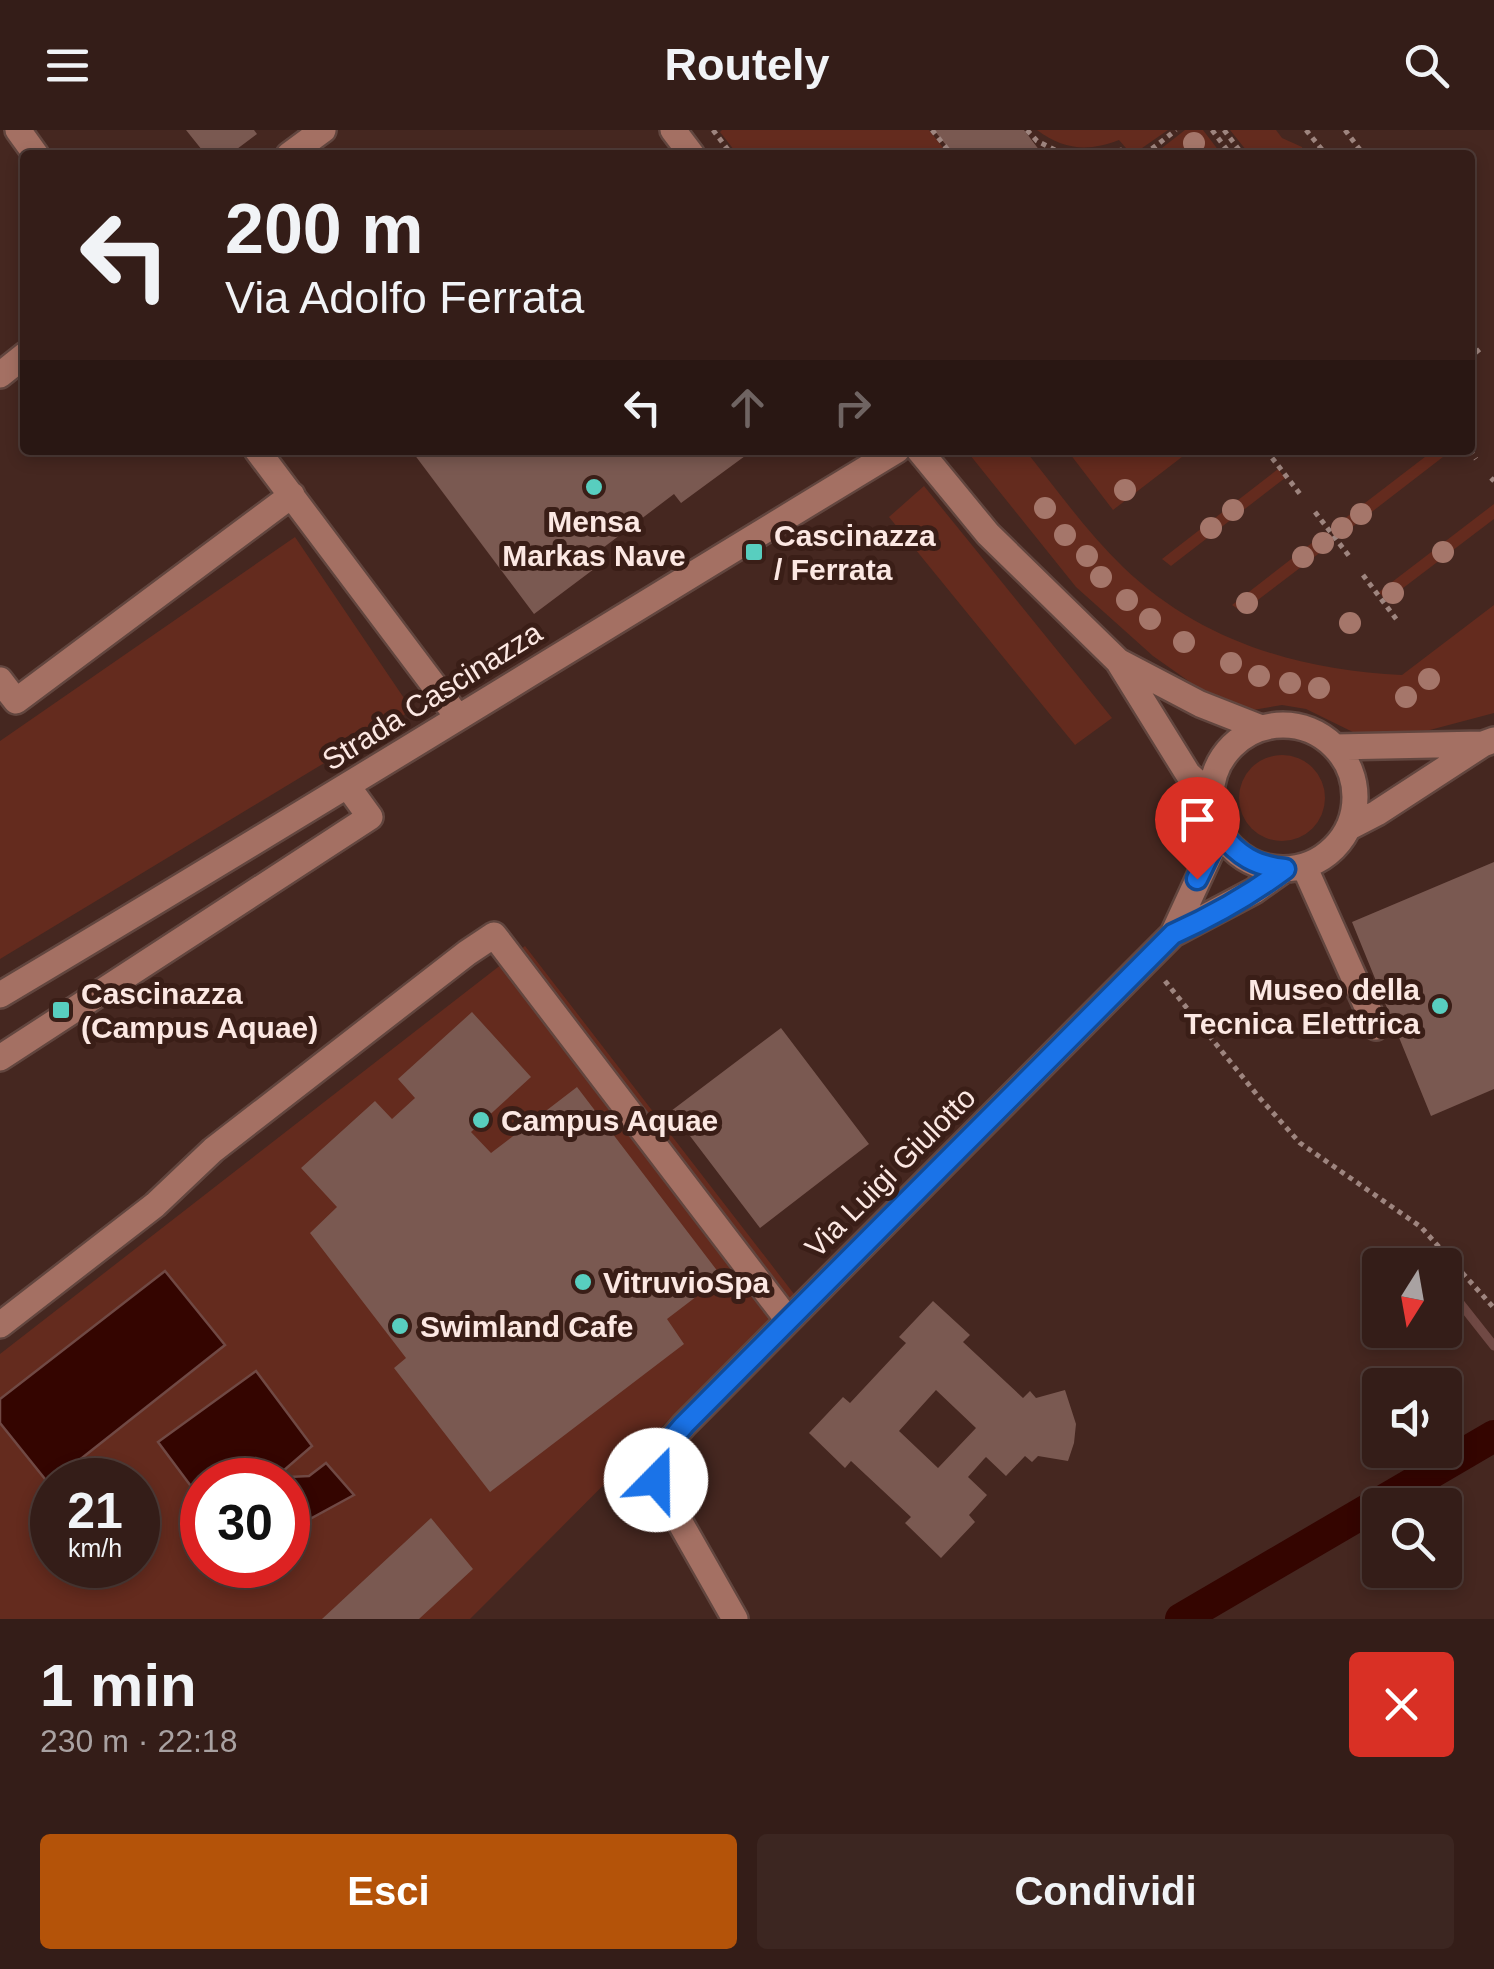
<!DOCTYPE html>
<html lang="it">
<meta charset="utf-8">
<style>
:root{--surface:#341d18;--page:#3c2621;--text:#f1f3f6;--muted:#a9a2a2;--line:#4e3b37;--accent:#b45309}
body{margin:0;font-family:Helvetica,sans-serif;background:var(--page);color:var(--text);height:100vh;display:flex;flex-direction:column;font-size:38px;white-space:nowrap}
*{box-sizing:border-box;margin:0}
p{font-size:32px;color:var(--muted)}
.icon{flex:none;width:55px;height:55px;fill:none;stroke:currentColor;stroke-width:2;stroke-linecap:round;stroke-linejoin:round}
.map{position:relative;height:1489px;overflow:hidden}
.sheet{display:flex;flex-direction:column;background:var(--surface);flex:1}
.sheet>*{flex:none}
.hud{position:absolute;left:20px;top:20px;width:1455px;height:305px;border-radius:10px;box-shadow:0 5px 15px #0003,0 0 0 2px var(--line);background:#341d18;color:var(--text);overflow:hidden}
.needle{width:65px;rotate:191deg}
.fabs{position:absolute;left:1362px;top:1118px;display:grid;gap:20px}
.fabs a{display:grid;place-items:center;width:100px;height:100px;border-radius:10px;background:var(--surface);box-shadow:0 5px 15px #0003,0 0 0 2px var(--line);font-size:50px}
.speed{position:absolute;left:30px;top:1328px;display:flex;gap:20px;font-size:50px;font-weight:700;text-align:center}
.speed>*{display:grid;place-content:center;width:130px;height:130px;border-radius:50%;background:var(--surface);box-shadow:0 5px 15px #0003,0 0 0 2px var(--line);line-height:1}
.speed small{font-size:25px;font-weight:400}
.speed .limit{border:15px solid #d22;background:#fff;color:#111}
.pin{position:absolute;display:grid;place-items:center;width:85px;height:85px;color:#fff;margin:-102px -42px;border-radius:50% 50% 50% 0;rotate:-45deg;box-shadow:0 0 10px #0007}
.pin .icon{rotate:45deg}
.me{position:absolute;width:110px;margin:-55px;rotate:22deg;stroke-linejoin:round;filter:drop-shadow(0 0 8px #0008)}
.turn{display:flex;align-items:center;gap:35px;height:210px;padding:0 40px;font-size:45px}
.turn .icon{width:130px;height:130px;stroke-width:2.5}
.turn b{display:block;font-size:70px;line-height:85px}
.lanes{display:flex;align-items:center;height:95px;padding:0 40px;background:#0003;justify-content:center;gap:50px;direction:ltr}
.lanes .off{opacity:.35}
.round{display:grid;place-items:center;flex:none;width:105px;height:105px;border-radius:10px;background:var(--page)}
.summary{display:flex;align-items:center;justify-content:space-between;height:170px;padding:0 40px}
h1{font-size:60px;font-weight:800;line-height:75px}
.cta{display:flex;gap:20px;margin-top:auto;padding:20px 40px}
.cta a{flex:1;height:115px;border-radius:10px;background:var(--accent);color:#fff;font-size:40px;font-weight:800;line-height:115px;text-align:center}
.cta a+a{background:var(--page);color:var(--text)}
header{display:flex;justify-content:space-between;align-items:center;height:130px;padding:0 40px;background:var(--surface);font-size:45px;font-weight:800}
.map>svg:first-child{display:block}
.green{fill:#642b1e;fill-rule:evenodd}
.water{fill:#340500;stroke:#704944;stroke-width:2.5}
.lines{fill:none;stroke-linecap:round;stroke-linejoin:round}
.stream{stroke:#704944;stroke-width:9}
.canal{stroke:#340500;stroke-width:32}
.building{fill:#7a5951;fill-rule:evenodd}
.minor-casing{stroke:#62463f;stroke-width:30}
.path{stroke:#9e857f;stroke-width:5;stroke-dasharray:5 5;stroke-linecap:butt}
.minor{stroke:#a47063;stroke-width:25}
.tree{fill:#a5766a}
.route-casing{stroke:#114b97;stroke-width:25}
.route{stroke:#1a73e8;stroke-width:18}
.poi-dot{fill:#58cebf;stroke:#3a1e17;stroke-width:4}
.labels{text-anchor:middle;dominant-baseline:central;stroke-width:10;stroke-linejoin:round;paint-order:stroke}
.poi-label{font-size:30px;font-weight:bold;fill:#fce8e3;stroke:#3a1e17;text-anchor:start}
.street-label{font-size:30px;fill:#fce8e3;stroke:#3a1e17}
</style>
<header><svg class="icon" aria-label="menu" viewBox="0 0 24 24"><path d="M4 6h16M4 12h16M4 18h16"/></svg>Routely<svg class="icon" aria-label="search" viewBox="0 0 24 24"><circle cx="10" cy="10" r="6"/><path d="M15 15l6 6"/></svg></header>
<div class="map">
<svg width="1494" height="1489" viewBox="0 0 1494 1489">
<rect width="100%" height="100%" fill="#452720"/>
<path class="green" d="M722,0H929L949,25H738L720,2Z
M1037,0H1168L1132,25L1119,10C1088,22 1064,20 1037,0Z
M1185,0H1203L1222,25H1153Z
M1230,0H1276L1282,8L1302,17L1304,25H1250Z
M966,320H1025C1057,360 1087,402 1123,437C1200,511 1298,540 1402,545L1494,475V583L1426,601L1359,605L1306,579L1282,575L1253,580L1197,557L1153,526L1076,457Z
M1067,320H1191L1113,380Z
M1434,320H1452L1338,408L1331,399Z
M1278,339L1285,348L1171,436L1162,429Z
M924,356L1112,588L1075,615L889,387Z
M1494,374V389L1386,471L1379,462Z
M1326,402L1334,412L1242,482L1232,475Z
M295,407L412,580L0,829V611Z
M1239 668a43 43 0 1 1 86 0a43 43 0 1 1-86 0Z
M525,816L794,1164L470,1489H0V1224ZM52,1350H138V1435H52ZM202,1350H288V1435H202Z"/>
<path class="water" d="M165,1141L225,1215L49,1354L0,1293V1269Z
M256,1241L312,1316L283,1341L289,1347L309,1346L326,1333L354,1365L288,1401V1350H202V1371L158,1312Z"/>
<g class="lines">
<path class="stream" d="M1402,1135L1420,1122L1430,1135
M1445,1154L1494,1216"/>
<path class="canal" d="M1181,1489L1494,1306"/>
</g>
<path class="building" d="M186,0H254L257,4L229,25H206Z
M934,0H1024L1043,25H954Z
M411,320H741L745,326L681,373L674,364L591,427L598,436L534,484Z
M1494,732V959L1431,986L1352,792Z
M472,882L531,947L471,1002L491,1023L577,957L722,1147L667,1189L684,1214L490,1362L394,1238L406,1228L310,1103L337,1077L301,1038L375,971L392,989L415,968L398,949Z
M781,898L869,1014L760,1098L671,981Z
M933,1171L970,1205L963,1212L1023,1268L1030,1261L1036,1268L1065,1260L1076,1294L1074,1313L1068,1331L1038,1326L1032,1332L1025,1326L1006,1346L986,1327L984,1329L968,1347L987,1365L969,1385L975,1392L941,1428L905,1393L911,1387L851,1331L845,1338L809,1303L843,1267L850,1273L906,1213L899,1207ZM936,1260L976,1298L938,1338L899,1301Z
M431,1388L473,1439L419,1489H322Z"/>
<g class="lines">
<g class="minor-casing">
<path id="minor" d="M18,0L36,25
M673,0L692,25
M289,25L323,0
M0,245L25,225
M257,320L457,586
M919,320L988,404L1118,531L1188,644L1210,664
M1118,531L1200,574L1261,598
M0,550L16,571L292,365
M1211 667a72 72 0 1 1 144 0a72 72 0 1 1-144 0Z
M1335,617L1483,614
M1348,698L1377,683L1483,614L1494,610
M1304,736L1376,897
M1173,804L1254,761L1285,739
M0,865C301,686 598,501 897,320
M0,928L370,687L349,658
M0,1195L155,1075L213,1020L467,823L494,805L788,1190
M735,1489L656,1350L659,1324L684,1295L1173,804L1220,702"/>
</g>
<path class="path" d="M713,0L732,25
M932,0L952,25
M1027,0L1037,11L1065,25
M1212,0L1231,25
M1224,0L1243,25
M1306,0L1324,22L1320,25
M1345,0L1364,25
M1099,25L1122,20
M1144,25L1176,0
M1470,211L1480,224
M1266,320L1300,364
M1470,320L1476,329
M1491,348L1494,351
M1315,382L1349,426
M1363,445L1397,490
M1165,851L1258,966L1300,1013L1421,1097L1494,1178"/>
<use href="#minor" class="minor"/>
</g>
<g class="tree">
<circle cx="1194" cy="13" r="11"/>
<circle cx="1125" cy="360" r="11"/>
<circle cx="1045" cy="378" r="11"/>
<circle cx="1233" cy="380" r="11"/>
<circle cx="1361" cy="384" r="11"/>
<circle cx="1211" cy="398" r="11"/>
<circle cx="1342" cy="398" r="11"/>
<circle cx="1065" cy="405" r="11"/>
<circle cx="1323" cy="413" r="11"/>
<circle cx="1443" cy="422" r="11"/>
<circle cx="1087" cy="426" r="11"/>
<circle cx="1303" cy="427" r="11"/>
<circle cx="1101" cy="447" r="11"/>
<circle cx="1393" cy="463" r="11"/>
<circle cx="1127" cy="470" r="11"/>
<circle cx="1247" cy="473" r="11"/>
<circle cx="1150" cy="489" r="11"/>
<circle cx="1350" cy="493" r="11"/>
<circle cx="1184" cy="512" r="11"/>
<circle cx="1231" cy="533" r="11"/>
<circle cx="1259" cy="546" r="11"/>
<circle cx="1429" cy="549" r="11"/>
<circle cx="1290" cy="553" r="11"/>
<circle cx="1319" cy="558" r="11"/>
<circle cx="1406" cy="567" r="11"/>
</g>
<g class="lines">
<g class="route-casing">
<path id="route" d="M656,1350L659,1324L684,1295L1173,804C1213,786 1250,765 1285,739C1256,736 1238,726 1220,702L1197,749"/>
</g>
<use href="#route" class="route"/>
</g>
<g class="poi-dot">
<circle cx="594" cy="357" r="10"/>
<rect x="744" y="412" width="20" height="20" rx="5"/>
<circle cx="1440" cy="876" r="10"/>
<rect x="51" y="870" width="20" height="20" rx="5"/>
<circle cx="481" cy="990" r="10"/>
<circle cx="583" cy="1152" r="10"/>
<circle cx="400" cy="1196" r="10"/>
</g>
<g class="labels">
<g class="poi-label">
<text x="594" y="391" text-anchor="middle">Mensa<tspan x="594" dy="34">Markas Nave</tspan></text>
<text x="774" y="405">Cascinazza<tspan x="774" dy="34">/ Ferrata</tspan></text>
<text x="1420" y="859" text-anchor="end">Museo della<tspan x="1420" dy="34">Tecnica Elettrica</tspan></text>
<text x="81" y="863">Cascinazza<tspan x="81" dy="34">(Campus Aquae)</tspan></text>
<text x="501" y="990">Campus Aquae</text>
<text x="603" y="1152">VitruvioSpa</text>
<text x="420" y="1196">Swimland Cafe</text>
</g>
<g class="street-label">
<text transform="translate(432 566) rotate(-32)">Strada Cascinazza</text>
<text transform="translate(890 1042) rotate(-45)">Via Luigi Giulotto</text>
</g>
</g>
</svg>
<div class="fabs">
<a><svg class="needle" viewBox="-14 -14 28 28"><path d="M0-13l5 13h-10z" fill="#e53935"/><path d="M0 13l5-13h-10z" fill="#a9a2a2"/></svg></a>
<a><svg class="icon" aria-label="sound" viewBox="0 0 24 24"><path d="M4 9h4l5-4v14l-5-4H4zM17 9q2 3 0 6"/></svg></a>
<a><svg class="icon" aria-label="search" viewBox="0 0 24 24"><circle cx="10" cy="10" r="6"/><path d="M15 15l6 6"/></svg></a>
</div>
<div class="speed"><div>21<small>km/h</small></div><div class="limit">30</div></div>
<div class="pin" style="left:1197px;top:749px;background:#d93025"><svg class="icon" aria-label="arrive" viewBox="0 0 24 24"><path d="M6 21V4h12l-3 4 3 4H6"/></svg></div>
<svg class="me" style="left:656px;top:1350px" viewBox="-20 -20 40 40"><circle r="19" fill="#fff"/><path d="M0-13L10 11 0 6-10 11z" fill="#1a73e8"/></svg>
<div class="hud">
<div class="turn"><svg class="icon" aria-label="left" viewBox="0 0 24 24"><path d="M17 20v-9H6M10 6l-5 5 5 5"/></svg><div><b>200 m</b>Via Adolfo Ferrata</div></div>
<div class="lanes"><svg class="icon" aria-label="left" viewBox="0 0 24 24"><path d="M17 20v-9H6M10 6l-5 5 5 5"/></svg><svg class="icon off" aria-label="ahead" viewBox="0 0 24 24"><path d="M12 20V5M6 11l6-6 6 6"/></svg><svg class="icon off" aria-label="right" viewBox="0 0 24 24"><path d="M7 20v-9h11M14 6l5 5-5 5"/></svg></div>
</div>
</div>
<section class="sheet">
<div class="summary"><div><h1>1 min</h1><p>230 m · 22:18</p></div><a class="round" style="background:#d93025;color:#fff"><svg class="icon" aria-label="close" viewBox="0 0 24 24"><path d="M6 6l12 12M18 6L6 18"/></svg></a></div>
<div class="cta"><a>Esci</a><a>Condividi</a></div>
</section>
